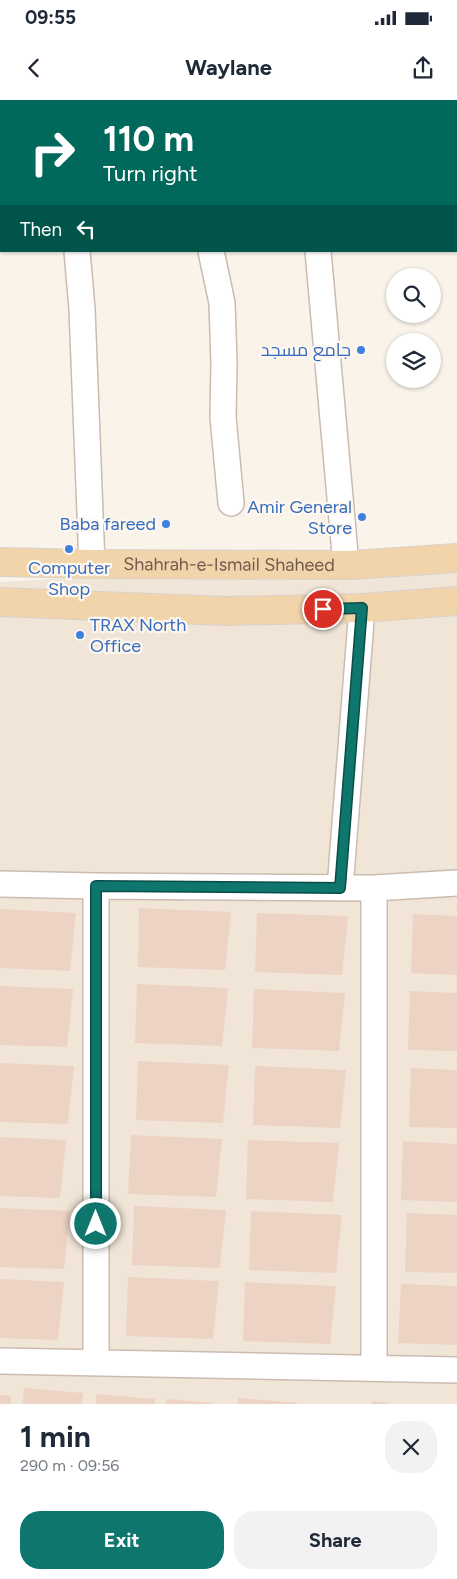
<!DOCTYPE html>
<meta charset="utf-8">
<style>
:root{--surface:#fff;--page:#f2f2f3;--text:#1f2937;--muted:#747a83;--accent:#0f766e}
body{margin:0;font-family:Figtree,Cairo,sans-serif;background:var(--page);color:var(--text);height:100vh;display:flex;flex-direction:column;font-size:19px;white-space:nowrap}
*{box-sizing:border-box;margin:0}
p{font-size:16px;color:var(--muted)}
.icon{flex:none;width:28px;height:28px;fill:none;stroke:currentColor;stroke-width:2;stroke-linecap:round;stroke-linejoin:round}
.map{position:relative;height:1304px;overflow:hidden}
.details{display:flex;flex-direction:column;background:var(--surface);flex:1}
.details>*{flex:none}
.guide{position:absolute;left:0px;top:0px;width:458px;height:152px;box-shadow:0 1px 4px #0004;background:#00695c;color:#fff;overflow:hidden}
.buttons{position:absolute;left:386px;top:168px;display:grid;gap:10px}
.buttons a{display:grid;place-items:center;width:55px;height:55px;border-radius:50%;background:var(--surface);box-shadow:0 1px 4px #0004;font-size:25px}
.pin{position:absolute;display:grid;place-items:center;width:42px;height:42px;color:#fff;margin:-21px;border:2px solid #fff;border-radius:50%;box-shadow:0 1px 5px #0007}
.me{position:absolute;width:55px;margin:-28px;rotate:0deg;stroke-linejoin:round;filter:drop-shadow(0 0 4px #0008)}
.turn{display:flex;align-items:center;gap:18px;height:105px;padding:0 20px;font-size:22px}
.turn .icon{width:65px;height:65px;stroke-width:2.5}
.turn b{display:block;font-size:35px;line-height:42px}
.then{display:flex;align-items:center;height:48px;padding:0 20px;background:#0003;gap:10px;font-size:19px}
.round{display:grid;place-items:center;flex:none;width:52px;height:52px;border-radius:20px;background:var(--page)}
.headline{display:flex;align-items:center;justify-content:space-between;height:85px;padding:0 20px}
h1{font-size:30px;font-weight:700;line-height:38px}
.cta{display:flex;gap:10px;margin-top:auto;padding:10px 20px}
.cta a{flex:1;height:58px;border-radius:20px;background:var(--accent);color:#fff;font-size:20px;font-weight:700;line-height:58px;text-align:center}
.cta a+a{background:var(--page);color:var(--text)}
.status{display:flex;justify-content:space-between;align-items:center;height:35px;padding:0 25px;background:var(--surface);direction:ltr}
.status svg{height:14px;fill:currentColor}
header{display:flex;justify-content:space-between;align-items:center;height:65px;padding:0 20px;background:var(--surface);font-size:22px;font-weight:700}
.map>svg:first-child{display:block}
.residential{fill:#f1e5d8}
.building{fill:#edd3c3}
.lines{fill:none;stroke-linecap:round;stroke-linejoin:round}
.minor-casing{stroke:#cbbbb0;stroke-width:28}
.major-casing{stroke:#d8d1ce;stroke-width:30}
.minor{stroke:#fff;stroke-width:25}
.major{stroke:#f1d4a9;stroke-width:28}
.route-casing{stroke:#0a4d48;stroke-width:12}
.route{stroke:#0f766e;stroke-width:9}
.shop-dot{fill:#3f7fe0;stroke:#fdf7ef;stroke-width:2}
.labels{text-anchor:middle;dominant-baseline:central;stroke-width:4.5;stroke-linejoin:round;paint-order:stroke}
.shop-label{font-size:18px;fill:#366cbe;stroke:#fdf7ef;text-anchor:end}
.street-label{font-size:18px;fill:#725a4f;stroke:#fdf7ef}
</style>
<div class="status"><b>09:55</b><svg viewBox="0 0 49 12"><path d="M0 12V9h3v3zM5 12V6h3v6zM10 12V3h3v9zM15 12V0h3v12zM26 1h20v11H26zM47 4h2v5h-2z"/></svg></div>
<header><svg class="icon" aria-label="back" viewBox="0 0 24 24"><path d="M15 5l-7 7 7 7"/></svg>Waylane<svg class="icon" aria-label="share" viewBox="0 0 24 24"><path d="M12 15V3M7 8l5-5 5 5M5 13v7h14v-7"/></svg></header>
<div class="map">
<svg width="457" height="1304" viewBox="0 0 457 1304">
<rect width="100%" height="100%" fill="#faf3e9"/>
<path class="residential" d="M457,456V1304H0V482Z"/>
<path class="building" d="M139,808L231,812L225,870L138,867Z
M0,809L76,813L70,871L0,868Z
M257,813L348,816L342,875L255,872Z
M413,814L457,816V875L411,873Z
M137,884L228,888L222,946L135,943Z
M0,886L73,889L67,947L0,945Z
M254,889L345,893L339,951L252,948Z
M410,891L457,893V951L408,950Z
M138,961L229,965L223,1023L136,1020Z
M0,963L74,966L68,1024L0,1022Z
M255,966L346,970L340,1028L253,1025Z
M411,968L457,970V1028L409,1027Z
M131,1035L222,1039L216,1097L128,1094Z
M0,1037L66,1040L60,1098L0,1096Z
M248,1040L339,1043L333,1102L246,1099Z
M403,1041L457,1044V1102L401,1100Z
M134,1106L226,1110L220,1168L132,1165Z
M0,1108L70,1111L64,1169L0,1167Z
M251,1111L342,1115L336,1173L249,1170Z
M407,1113L457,1115V1173L405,1172Z
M128,1177L219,1181L213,1239L126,1236Z
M0,1179L64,1182L58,1240L0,1238Z
M245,1182L336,1186L330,1244L243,1241Z
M401,1184L457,1186V1245L398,1243Z
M24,1288L83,1293L82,1304H23Z
M96,1294L155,1299V1304H96Z
M0,1295L11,1296V1304H0Z
M238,1298L298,1303V1304H238Z
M166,1299L213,1303V1304H166Z
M372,1301L389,1303V1304H372Z"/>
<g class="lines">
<g class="minor-casing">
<path id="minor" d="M63,0V1
M164,0L165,1
M456,106H457
M77,151L82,209L92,464
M211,151L222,203L224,263L223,317L231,403
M318,151L346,465
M0,784L96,786L374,788L457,783
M340,788L362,508
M374,788V1268
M0,1261L457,1270
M96,1263V786"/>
</g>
<g class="major-casing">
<g id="major">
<path id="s1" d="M0,462L92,464L352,465L457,458"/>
<path d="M0,502L226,511L362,508L457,501"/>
</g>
</g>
<use href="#minor" class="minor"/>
<use href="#major" class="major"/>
</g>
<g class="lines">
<g class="route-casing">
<path id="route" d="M96,1124V786L340,788L362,508L323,509"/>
</g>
<use href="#route" class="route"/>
</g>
<g class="shop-dot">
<circle cx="361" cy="250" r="5"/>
<circle cx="362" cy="417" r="5"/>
<circle cx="166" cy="424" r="5"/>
<circle cx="69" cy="449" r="5"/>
<circle cx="80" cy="535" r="5"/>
</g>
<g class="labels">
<g class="shop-label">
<text x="351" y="250">جامع مسجد</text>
<text x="352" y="407">Amir General<tspan x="352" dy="21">Store</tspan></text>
<text x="156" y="424">Baba fareed</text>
<text x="69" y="468" text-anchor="middle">Computer<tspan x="69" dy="21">Shop</tspan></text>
<text x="90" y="525" text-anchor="start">TRAX North<tspan x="90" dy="21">Office</tspan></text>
</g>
<g class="street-label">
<text stroke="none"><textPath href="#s1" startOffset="229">Shahrah-e-Ismail Shaheed</textPath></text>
</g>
</g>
</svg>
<div class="buttons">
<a><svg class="icon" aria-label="search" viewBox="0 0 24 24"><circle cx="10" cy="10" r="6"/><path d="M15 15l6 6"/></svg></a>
<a><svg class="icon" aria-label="layers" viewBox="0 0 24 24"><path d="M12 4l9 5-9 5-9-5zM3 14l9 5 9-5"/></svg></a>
</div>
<div class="pin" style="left:323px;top:509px;background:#d93025"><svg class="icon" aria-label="arrive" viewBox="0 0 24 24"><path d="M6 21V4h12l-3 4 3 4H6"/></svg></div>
<svg class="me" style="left:96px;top:1124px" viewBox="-20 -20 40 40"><circle r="17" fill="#0f766e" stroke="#fff" stroke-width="3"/><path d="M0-11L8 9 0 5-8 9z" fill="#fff"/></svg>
<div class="guide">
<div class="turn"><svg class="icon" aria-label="right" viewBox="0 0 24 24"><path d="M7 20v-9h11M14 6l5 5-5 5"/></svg><div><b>110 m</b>Turn right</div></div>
<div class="then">Then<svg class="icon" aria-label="left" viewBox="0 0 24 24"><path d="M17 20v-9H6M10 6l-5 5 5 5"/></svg></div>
</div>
</div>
<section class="details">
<div class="headline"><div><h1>1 min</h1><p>290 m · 09:56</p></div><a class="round"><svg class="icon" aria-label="close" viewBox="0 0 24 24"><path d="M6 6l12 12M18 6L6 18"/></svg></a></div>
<div class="cta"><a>Exit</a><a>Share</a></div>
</section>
